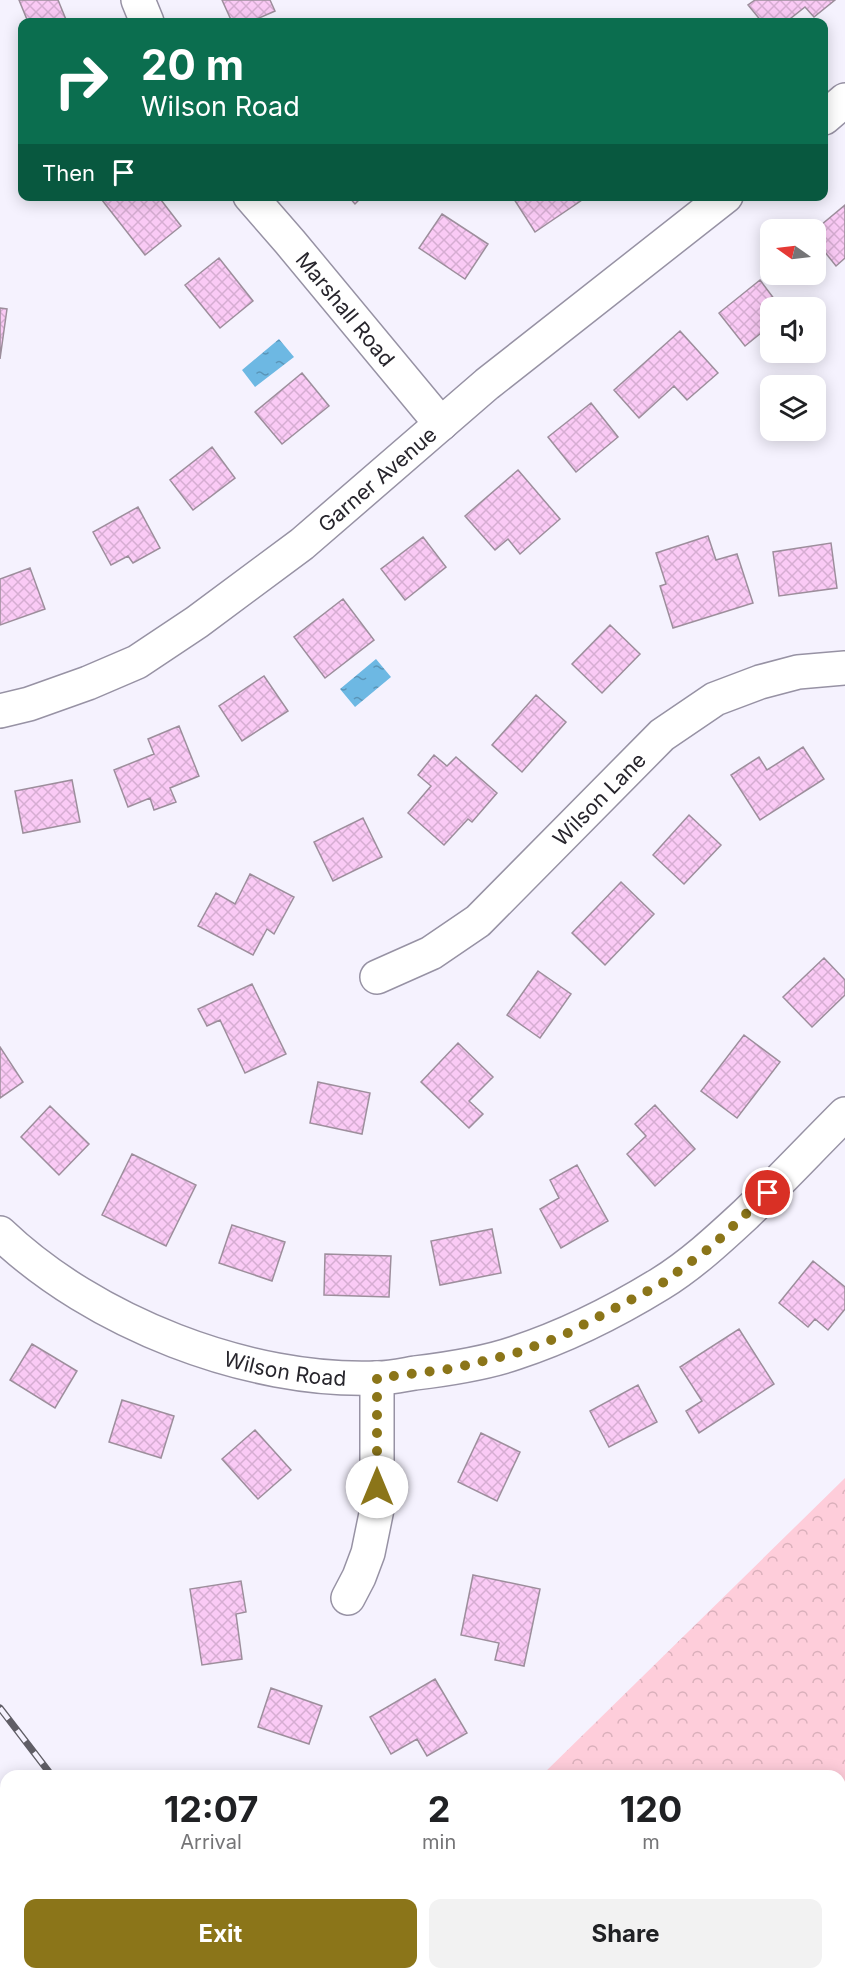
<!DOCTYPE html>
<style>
:root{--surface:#fff;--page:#f2f2f2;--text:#202124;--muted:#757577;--accent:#8b7519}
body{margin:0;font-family:Inter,sans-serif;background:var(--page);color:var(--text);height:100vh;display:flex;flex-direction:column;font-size:22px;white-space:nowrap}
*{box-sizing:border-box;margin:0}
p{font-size:20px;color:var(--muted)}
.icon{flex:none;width:33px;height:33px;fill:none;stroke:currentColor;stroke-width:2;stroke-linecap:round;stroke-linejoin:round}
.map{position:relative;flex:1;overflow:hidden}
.side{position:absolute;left:0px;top:1770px;width:846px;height:210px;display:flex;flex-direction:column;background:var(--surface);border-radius:18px 18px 0 0;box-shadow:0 3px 15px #0003}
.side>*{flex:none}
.top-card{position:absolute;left:18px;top:18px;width:810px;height:183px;border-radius:12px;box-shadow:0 3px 15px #0003;background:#0b6e4f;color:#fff;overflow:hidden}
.needle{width:39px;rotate:284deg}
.buttons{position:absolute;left:760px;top:219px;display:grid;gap:12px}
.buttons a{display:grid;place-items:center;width:66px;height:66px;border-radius:12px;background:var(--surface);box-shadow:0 3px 15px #0003;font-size:30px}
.pin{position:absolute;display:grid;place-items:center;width:51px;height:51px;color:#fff;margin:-26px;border:3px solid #fff;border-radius:50%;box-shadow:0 2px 6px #0007}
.me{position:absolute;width:66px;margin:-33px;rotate:0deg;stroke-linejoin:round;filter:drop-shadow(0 0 4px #0008)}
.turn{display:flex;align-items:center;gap:21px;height:126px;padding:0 24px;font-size:27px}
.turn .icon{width:78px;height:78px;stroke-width:2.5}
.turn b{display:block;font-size:42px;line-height:51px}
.then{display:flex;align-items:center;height:57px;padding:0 24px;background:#0003;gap:12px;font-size:22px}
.eta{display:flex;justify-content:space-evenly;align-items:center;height:102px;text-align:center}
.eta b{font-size:36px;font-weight:700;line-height:42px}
.button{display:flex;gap:12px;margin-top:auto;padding:12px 24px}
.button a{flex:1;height:69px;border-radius:12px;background:var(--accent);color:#fff;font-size:24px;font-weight:700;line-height:69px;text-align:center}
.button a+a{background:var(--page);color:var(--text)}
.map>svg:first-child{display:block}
.forest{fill:url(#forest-crowns)}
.water{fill:url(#water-ripples)}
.building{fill:url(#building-cross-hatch);stroke:#9d8e9c;stroke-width:1.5}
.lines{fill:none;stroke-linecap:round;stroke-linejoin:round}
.service-casing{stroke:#9792a4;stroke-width:20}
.minor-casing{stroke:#9792a4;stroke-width:36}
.service{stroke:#fff;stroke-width:16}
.minor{stroke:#fff;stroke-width:33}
.rail-casing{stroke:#605e66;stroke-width:7}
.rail{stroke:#f5f2fe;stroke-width:4.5;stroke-dasharray:14;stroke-linecap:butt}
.route{stroke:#8b7519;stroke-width:10;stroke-dasharray:0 18}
.labels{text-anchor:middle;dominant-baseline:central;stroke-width:4.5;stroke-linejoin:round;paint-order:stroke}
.street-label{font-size:21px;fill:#27252c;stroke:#f5f2fe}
</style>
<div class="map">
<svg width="845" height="1980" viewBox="0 0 845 1980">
<defs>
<pattern id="forest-crowns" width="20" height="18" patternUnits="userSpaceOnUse" patternTransform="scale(1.5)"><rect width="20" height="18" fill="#fecdda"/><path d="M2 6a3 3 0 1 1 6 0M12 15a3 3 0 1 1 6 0" fill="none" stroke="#dab0bb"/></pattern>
<pattern id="water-ripples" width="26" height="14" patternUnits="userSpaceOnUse" patternTransform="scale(1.5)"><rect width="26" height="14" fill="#6db8e3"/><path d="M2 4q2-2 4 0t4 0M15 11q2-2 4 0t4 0" fill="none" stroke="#5a95b8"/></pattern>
<pattern id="building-cross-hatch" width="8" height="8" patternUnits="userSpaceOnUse" patternTransform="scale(1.5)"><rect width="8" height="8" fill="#facaf5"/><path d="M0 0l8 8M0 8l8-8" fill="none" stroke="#d6add2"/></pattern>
</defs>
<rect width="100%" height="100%" fill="#f5f2fe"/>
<path class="forest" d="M845,1478V1980H381L376,1974H840V1776H541Z"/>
<path class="water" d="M279,339L294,357L255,387L242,370Z
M376,659L391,677L355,707L340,689Z"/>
<path class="building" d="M19,0H58L67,22H28Z
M222,0H270L275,11L250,22H232Z
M755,0H835L814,17L805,7L786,22H762L748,5Z
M106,196H158L181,226L145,255L102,200Z
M348,196H363L355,204Z
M512,196H580L582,200L535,232Z
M845,205V258L836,266L816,241L815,230Z
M442,214L488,244L465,279L419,248Z
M219,258L253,301L220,328L185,285Z
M760,280L781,308H771V325L745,346L719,313Z
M0,308L7,309L0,359Z
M680,331L718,373L687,400L674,386L639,418L614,390Z
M302,373L329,406L282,444L255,412Z
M591,403L618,437L576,472L548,437Z
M212,447L235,478L193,510L170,480Z
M518,470L560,519L520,554L508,539L495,550L465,516Z
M138,507L160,548L133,563L128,556L111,565L93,532Z
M708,536L716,560L737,554L753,603L673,628L660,586L666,584L656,553Z
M423,537L446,567L405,600L381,569Z
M831,543L837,588L779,596L773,552Z
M30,568L45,609L0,625V579Z
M343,599L374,640L325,678L294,637Z
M610,625L640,654L602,693L572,664Z
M264,676L288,711L242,741L219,706Z
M536,695L566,722L522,772L492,745Z
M179,726L199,776L170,788L176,802L154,810L150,798L128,807L114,770L154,754L148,739Z
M803,747L824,779L760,820L731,775L759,757L767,770Z
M434,755L447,766L456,757L497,793L472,822L468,819L444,845L408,813L431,786L418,775Z
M72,780L80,822L23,833L15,791Z
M689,815L721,845L684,884L653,855Z
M363,818L382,857L333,881L314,842Z
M250,874L294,897L274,934L267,929L253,955L198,926L216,893L235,904Z
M621,882L654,914L605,965L572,933Z
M824,958L845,980V995L812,1027L783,997Z
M538,971L571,994L540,1038L507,1015Z
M252,984L286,1054L245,1073L220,1020L207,1026L198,1009Z
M744,1035L780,1062L737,1118L701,1091Z
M458,1043L493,1077L469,1101L483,1114L469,1128L421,1082Z
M0,1047L23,1082L0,1098Z
M318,1082L370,1093L362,1134L310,1123Z
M655,1105L695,1149L655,1186L627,1154L646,1136L635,1124Z
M50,1106L89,1144L59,1175L21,1137Z
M132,1154L196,1185L166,1246L102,1215Z
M577,1165L608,1221L561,1248L540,1209L559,1198L550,1180Z
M232,1225L285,1242L272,1281L219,1263Z
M492,1229L501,1273L440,1285L431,1241Z
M325,1254L391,1256L389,1297L324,1295Z
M813,1261L845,1287V1309L828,1330L815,1319L808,1327L779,1303Z
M739,1329L774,1384L699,1433L686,1411L702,1401L680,1367Z
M32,1344L77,1371L55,1408L10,1380Z
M638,1385L657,1422L609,1447L590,1411Z
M122,1400L174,1416L161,1458L109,1442Z
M255,1430L291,1470L258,1499L222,1459Z
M481,1433L520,1452L497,1501L458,1482Z
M473,1575L540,1589L524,1666L495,1660L499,1643L461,1635Z
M241,1581L246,1612L236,1614L242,1659L202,1665L190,1589Z
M435,1679L467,1733L427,1756L417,1739L391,1754L370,1717Z
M271,1688L322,1706L309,1744L258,1727Z
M0,1935L6,1942V1974H32L36,1980H0Z"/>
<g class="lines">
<g class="service-casing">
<path id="service" d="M0,1840L6,1847
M0,1875L6,1871
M99,1974L103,1980"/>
</g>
<g class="minor-casing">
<g id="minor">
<path d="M138,0L147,22"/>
<path d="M824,118L845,100"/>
<path id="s1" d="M250,196L290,242L441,424"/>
<path id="s2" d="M0,711L29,704L88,683L137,662L197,622L302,544L487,384L726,196"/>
<path id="s3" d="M377,977L431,953L478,921L662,735L715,699L760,682L798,672L845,668"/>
<path id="s4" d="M0,1233C93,1322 248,1383 377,1378C390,1378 403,1375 415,1373C448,1369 483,1364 515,1353C564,1337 616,1311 660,1284C691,1265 719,1239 746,1214C780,1181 812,1147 845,1114"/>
<path d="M348,1598L359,1577L368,1553L377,1509V1378"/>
</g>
</g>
<use href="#service" class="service"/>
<use href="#minor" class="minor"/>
<g class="rail-casing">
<path id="rail" d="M0,1708L52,1776
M203,1974L208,1980"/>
</g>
<use href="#rail" class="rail"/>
</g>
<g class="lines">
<path class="route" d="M377,1487V1378L450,1369L513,1354L562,1336L661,1284L711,1247L768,1193"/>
</g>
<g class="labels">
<g class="street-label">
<text stroke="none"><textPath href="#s1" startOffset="148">Marshall Road</textPath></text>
<text stroke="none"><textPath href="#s2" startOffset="448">Garner Avenue</textPath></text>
<text stroke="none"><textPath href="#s3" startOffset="288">Wilson Lane</textPath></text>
<text stroke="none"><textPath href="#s4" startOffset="321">Wilson Road</textPath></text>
</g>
</g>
</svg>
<div class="buttons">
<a><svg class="needle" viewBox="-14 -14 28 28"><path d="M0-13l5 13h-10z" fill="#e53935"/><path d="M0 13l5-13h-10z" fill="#757577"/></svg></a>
<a><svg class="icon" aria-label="sound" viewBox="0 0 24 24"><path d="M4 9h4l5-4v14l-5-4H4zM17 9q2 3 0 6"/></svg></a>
<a><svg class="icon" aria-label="layers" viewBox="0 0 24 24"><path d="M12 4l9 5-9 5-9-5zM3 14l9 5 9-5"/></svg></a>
</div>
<div class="pin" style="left:768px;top:1193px;background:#d93025"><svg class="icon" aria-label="arrive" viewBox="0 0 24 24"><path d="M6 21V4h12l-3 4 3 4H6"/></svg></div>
<svg class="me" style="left:377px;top:1487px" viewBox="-20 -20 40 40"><circle r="19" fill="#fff"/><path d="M0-13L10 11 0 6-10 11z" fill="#8b7519"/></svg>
<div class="top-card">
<div class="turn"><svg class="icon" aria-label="right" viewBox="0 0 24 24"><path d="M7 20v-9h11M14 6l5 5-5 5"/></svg><div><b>20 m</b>Wilson Road</div></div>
<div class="then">Then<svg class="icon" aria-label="arrive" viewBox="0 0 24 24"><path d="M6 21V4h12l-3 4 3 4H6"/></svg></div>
</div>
<section class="side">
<div class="eta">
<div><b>12:07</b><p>Arrival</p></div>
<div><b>2</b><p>min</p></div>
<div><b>120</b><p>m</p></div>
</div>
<div class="button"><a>Exit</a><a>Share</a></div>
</section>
</div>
